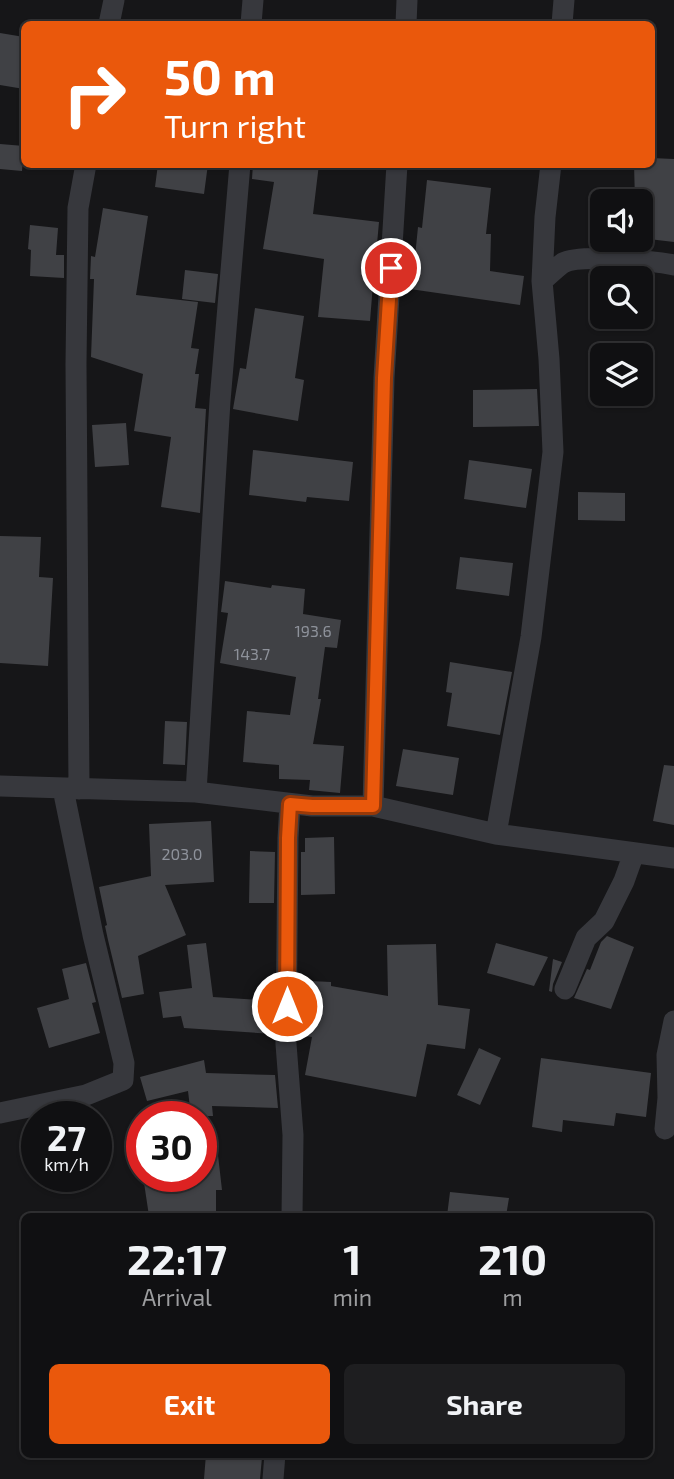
<!DOCTYPE html>
<style>
:root{--surface:#101012;--page:#1e1e20;--text:#f1f3f6;--muted:#9c9d9f;--line:#303032;--accent:#ea580c}
body{margin:0;font-family:"Exo 2",sans-serif;background:var(--page);color:var(--text);height:100vh;display:flex;flex-direction:column;font-size:26px;white-space:nowrap}
*{box-sizing:border-box;margin:0}
p{font-size:23px;color:var(--muted)}
.icon{flex:none;width:38px;height:38px;fill:none;stroke:currentColor;stroke-width:2;stroke-linecap:round;stroke-linejoin:round}
.map{position:relative;flex:1;overflow:hidden}
.side{position:absolute;left:21px;top:1213px;width:632px;height:245px;display:flex;flex-direction:column;background:var(--surface);border-radius:10px;box-shadow:0 2px 5px #0004,0 0 0 2px var(--line)}
.side>*{flex:none}
.banner{position:absolute;left:21px;top:21px;width:634px;height:147px;border-radius:10px;box-shadow:0 2px 5px #0004,0 0 0 2px var(--line);background:#ea580c;color:#fff;overflow:hidden}
.controls{position:absolute;left:590px;top:189px;display:grid;gap:14px}
.controls a{display:grid;place-items:center;width:63px;height:63px;border-radius:10px;background:var(--surface);box-shadow:0 2px 5px #0004,0 0 0 2px var(--line);font-size:35px}
.speed{position:absolute;left:21px;top:1101px;display:flex;gap:14px;font-size:35px;font-weight:700;text-align:center}
.speed>*{display:grid;place-content:center;width:91px;height:91px;border-radius:50%;background:var(--surface);box-shadow:0 2px 5px #0004,0 0 0 2px var(--line);line-height:1}
.speed small{font-size:18px;font-weight:400}
.speed .limit{border:10px solid #d22;background:#fff;color:#111}
.pin{position:absolute;display:grid;place-items:center;width:60px;height:60px;color:#fff;margin:-30px;border:4px solid #fff;border-radius:50%;box-shadow:0 2px 7px #0007}
.me{position:absolute;width:77px;margin:-38px;rotate:0deg;stroke-linejoin:round;filter:drop-shadow(0 0 5px #0008)}
.turn{display:flex;align-items:center;gap:24px;height:147px;padding:0 28px;font-size:32px}
.turn .icon{width:91px;height:91px;stroke-width:2.5}
.turn b{display:block;font-size:49px;line-height:60px}
.eta{display:flex;justify-content:space-evenly;align-items:center;height:119px;text-align:center}
.eta b{font-size:42px;font-weight:700;line-height:49px}
.button{display:flex;gap:14px;margin-top:auto;padding:14px 28px}
.button a{flex:1;height:80px;border-radius:10px;background:var(--accent);color:#fff;font-size:28px;font-weight:700;line-height:80px;text-align:center}
.button a+a{background:var(--page);color:var(--text)}
.map>svg:first-child{display:block}
.building{fill:#404145}
.lines{fill:none;stroke-linecap:round;stroke-linejoin:round}
.street{stroke:#37383d;stroke-width:21}
.route-casing{stroke:#983908;stroke-width:18}
.route{stroke:#ea580c;stroke-width:12}
.labels{text-anchor:middle;dominant-baseline:central;stroke-width:7;stroke-linejoin:round;paint-order:stroke}
.number-label{font-size:16px;fill:#8e929b}
</style>
<div class="map">
<svg width="674" height="1479" viewBox="0 0 674 1479">
<rect width="100%" height="100%" fill="#161618"/>
<path class="building" d="M0,33L24,37V89L0,85Z
M0,144L24,146L22,171L0,169Z
M651,158L674,159V242L640,238V201H635L634,164H651Z
M158,164H208L204,194L155,187Z
M253,164H319L313,214L379,222L376,255H378L377,285L373,284L370,321L318,317L324,259L263,249L274,182L252,179Z
M427,180L491,188L486,234H491L490,271L524,276L520,305L403,288L405,257H415L418,227L422,228Z
M103,208L148,216L136,295L198,302L191,348L199,349L195,374H199L195,408L206,409L200,513L161,507L171,437L134,431L143,374L91,357L94,279H90L91,256L95,257Z
M30,225L58,228L56,255H64V278L30,276L31,250L28,249Z
M185,270L218,274L215,303L182,299Z
M255,308L304,316L295,378L304,380L298,421L233,409L240,368L246,369Z
M537,389L539,426L473,427V390Z
M126,423L129,465L95,467L92,425Z
M253,450L353,462L349,501L307,497L306,502L249,495Z
M469,460L532,469L526,508L464,499Z
M578,492L625,493V521L578,520Z
M0,536L41,537L39,577L53,578L48,666L0,663Z
M460,557L513,563L509,596L456,589Z
M225,581L271,588L272,585L305,589L303,614L341,620L337,648L325,647L318,699H321L313,744L344,746L340,793L309,790L310,780L279,779V765L243,762L247,711L290,715L296,677L220,663L228,613L221,612Z
M450,662L512,672L500,735L447,726L452,693L446,692Z
M165,721L187,722L185,765L163,764Z
M403,749L459,758L453,795L396,786Z
M664,765L674,766V825L653,821Z
M211,821L214,882L165,885L186,935L138,956L144,994L122,998L108,940L105,926L107,925L99,887L151,876L149,824Z
M334,837L335,894L301,895V852H305V838Z
M250,851L275,852L274,903H249Z
M607,936L634,947L611,1009L574,998L587,969L590,970L601,942Z
M206,943L213,997L273,1001V1034L184,1028L181,1016L163,1018L159,992L192,988L187,945Z
M496,943L548,957L534,986L487,973Z
M436,944L438,1005L470,1009L465,1049L427,1044L416,1097L305,1075L312,1037L299,1035L300,1003L309,1004L310,981L331,982V986L388,996L387,945Z
M553,959L562,962L553,984L552,992L549,991Z
M86,963L96,1002L92,1003L100,1033L49,1048L37,1008L69,999L62,969Z
M479,1048L501,1058L480,1105L457,1095Z
M541,1058L651,1073L646,1117L616,1113L614,1126L563,1120L562,1132L532,1127Z
M204,1060L206,1073L275,1075L278,1108L212,1106L213,1116H191L188,1091L147,1101L140,1077Z
M215,1129L222,1190H216V1216H149L143,1176H201V1130Z
M450,1192L509,1198L506,1216H447Z
M206,1454L262,1457L260,1479H204Z"/>
<g class="lines">
<path class="street" d="M109,24L114,0
M251,24L253,0
M406,24L407,0
M562,24L564,0
M542,281C549,275 556,268 563,263C579,254 654,261 674,265
M0,786L196,792L312,806H373L496,834L674,858
M79,789L76,364L78,208L86,164
M196,792L220,401L240,164
M290,804L288,838L286,1044L293,1135L292,1216
M373,806L384,378L397,164
M496,834L531,637L553,452L549,359L542,281L545,217L551,164
M565,989L586,938L604,921L624,881L634,853
M0,1113L86,1095L123,1080L124,1063L93,935L63,789
M665,1129L668,1098L667,1055L674,1021
M273,1479L275,1454"/>
</g>
<g class="lines">
<g class="route-casing">
<path id="route" d="M287,1006L288,838L290,804L312,806H373L384,378L391,268"/>
</g>
<use href="#route" class="route"/>
</g>
<g class="labels">
<g class="number-label">
<text x="313" y="630">193.6</text>
<text x="252" y="653">143.7</text>
<text x="182" y="853">203.0</text>
</g>
</g>
</svg>
<div class="controls">
<a><svg class="icon" aria-label="sound" viewBox="0 0 24 24"><path d="M4 9h4l5-4v14l-5-4H4zM17 9q2 3 0 6"/></svg></a>
<a><svg class="icon" aria-label="search" viewBox="0 0 24 24"><circle cx="10" cy="10" r="6"/><path d="M15 15l6 6"/></svg></a>
<a><svg class="icon" aria-label="layers" viewBox="0 0 24 24"><path d="M12 4l9 5-9 5-9-5zM3 14l9 5 9-5"/></svg></a>
</div>
<div class="speed"><div>27<small>km/h</small></div><div class="limit">30</div></div>
<div class="pin" style="left:391px;top:268px;background:#d93025"><svg class="icon" aria-label="arrive" viewBox="0 0 24 24"><path d="M6 21V4h12l-3 4 3 4H6"/></svg></div>
<svg class="me" style="left:287px;top:1006px" viewBox="-20 -20 40 40"><circle r="17" fill="#ea580c" stroke="#fff" stroke-width="3"/><path d="M0-11L8 9 0 5-8 9z" fill="#fff"/></svg>
<div class="banner">
<div class="turn"><svg class="icon" aria-label="right" viewBox="0 0 24 24"><path d="M7 20v-9h11M14 6l5 5-5 5"/></svg><div><b>50 m</b>Turn right</div></div>
</div>
<section class="side">
<div class="eta">
<div><b>22:17</b><p>Arrival</p></div>
<div><b>1</b><p>min</p></div>
<div><b>210</b><p>m</p></div>
</div>
<div class="button"><a>Exit</a><a>Share</a></div>
</section>
</div>
